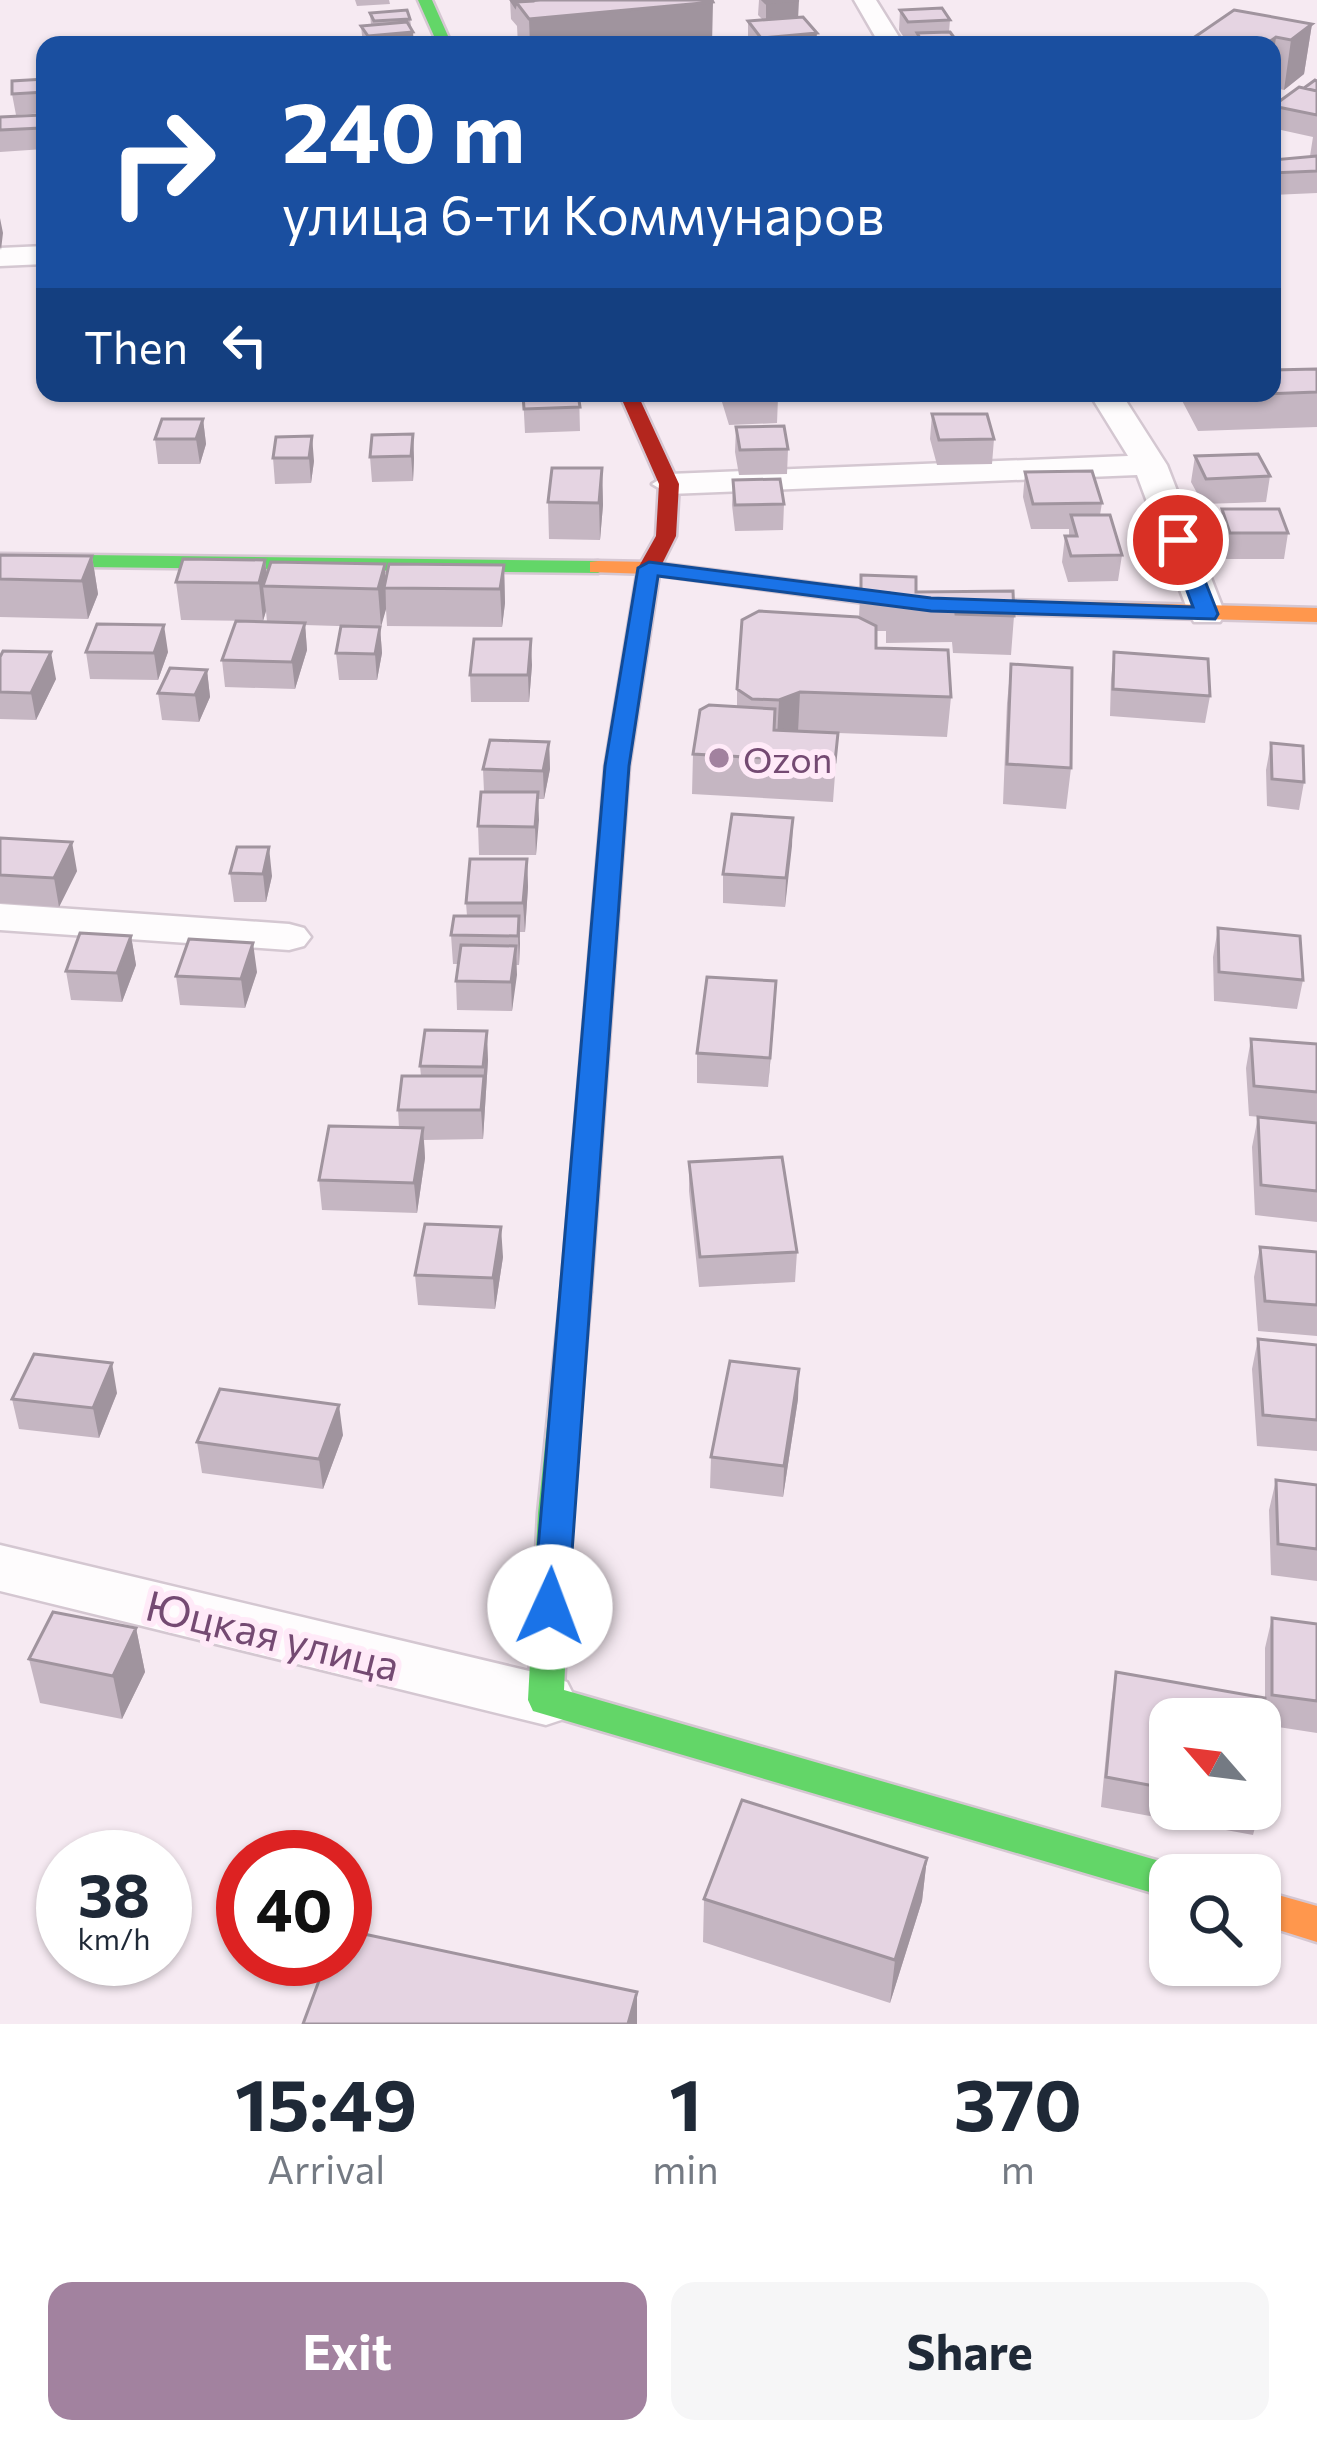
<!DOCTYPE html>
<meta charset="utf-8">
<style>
:root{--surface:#fff;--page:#f6f6f7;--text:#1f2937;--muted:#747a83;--accent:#a2829f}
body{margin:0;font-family:Commissioner,sans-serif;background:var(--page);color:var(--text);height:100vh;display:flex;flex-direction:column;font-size:45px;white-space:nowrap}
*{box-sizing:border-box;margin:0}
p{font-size:39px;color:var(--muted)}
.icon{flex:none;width:66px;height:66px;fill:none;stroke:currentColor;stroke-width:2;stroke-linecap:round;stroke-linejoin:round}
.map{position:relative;height:2024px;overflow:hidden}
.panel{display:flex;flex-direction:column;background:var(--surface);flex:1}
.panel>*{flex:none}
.hud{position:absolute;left:36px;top:36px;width:1245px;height:366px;border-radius:24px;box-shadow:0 3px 9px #0004;background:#1a4fa0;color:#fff;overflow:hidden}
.needle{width:78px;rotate:298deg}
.controls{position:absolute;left:1149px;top:1698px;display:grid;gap:24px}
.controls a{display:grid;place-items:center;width:132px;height:132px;border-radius:24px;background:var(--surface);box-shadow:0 3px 9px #0004;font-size:60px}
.speed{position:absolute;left:36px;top:1830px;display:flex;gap:24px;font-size:60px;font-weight:700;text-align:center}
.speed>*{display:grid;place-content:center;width:156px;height:156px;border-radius:50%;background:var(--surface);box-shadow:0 3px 9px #0004;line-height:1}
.speed small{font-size:30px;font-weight:400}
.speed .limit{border:18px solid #d22;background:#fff;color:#111}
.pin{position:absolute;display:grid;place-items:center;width:102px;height:102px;color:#fff;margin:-51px;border:6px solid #fff;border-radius:50%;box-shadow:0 3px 12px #0007}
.me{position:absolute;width:132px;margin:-66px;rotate:2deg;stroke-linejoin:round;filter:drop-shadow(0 0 9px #0008)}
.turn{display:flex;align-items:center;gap:42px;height:252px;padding:0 48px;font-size:54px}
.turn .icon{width:156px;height:156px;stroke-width:2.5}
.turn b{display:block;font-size:84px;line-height:102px}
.then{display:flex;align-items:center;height:114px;padding:0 48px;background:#0003;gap:24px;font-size:45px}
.eta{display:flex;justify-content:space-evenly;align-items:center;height:204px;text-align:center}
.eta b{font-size:72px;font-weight:700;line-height:84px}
.action{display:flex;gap:24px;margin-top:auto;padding:24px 48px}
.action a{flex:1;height:138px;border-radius:24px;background:var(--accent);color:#fff;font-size:48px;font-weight:700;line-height:138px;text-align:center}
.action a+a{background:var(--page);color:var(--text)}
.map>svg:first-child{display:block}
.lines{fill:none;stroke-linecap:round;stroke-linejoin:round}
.street-casing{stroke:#d4c7d1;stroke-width:5}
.fast-casing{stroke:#d5c7d2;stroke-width:5}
.slow-casing{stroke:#d5c7d2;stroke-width:5}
.jam-casing{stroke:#d5c7d2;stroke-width:5}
.street{fill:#fefcfd;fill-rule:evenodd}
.fast{fill:#63d668;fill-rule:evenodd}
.slow{fill:#ff974d;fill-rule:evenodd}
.jam{fill:#b3261e;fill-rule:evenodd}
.wall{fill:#c5b6c2}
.shaded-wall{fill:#a0949e}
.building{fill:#e5d4e2;stroke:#a0949e;stroke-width:3}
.route{fill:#1a73e8;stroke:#114b97;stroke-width:3}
.poi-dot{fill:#a2829f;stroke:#ffeaf8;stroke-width:4.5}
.labels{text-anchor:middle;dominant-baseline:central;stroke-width:12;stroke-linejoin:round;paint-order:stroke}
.poi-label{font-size:36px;fill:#744a72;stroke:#ffeaf8;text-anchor:start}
.near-street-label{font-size:42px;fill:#744a72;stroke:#ffeaf8}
</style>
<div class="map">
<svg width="1317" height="2024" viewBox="0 0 1317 2024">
<rect width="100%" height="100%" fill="#f6eaf2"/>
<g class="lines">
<g class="street-casing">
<path id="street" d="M854,0H876L904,45H880Z
M45,246V264L0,266V248Z
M1089,393H1121L1167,465L1225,614L1220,622H1194L1189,614L1137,475L669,494L652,484L669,474L1128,456Z
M0,904L289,924L304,928L311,937L304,946L289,950L0,930Z
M0,1545L546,1675L567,1682L576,1700L567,1718L546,1725L0,1591Z"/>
</g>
<g class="fast-casing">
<path id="fast" d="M418,0H432L452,45H438Z
M0,554L598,561L609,567L598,573L0,566Z
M576,1281L587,1284L591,1292L572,1513L564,1690L1170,1864L1184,1869L1186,1875H1170V1898L533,1711L528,1700L538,1513L561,1292L565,1284Z"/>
</g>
<g class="slow-casing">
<path id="slow" d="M598,561L649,562L931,598L1317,608V622L931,612L649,574L590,572V562Z
M1260,1890L1317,1906V1942L1260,1924Z"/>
</g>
<g class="jam-casing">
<path id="jam" d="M619,393H637L679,484L676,536L660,568L629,767L591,1292L587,1300H565L561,1292L605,767L638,568L656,536L659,484Z"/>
</g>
<use href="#street" class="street"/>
<use href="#fast" class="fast"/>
<use href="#slow" class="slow"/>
<use href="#jam" class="jam"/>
</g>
<path class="wall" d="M355,0H389L390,4L357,6Z
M510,0L712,45H518L517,26L511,19Z
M759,0H798V18L816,45H750L748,42V21L763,20L758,15Z
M900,10L950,20L949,32L958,43L993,45H916V42H907L899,30Z
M370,13L410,19L414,45H363L361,26L371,25Z
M1312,24L1304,74L1284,90L1272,87V45H1183Z
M45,79V113L16,115L12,94Z
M1317,81V193L1272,195V160L1310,156L1313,137L1272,128L1273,106Z
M42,115L44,149L0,152V117Z
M1317,369V427L1198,431L1178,393H1272Z
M538,393H579L580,431L525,433L523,395H538Z
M722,393H776L778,398L777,423L729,425L722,402Z
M1111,393H1170V395L1114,398Z
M932,414L994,439L992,464L937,465L930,439Z
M203,419L206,444L200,464H158L155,439Z
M736,427L788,449L787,474L739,475L735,452Z
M413,434L414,459L413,481L372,482L370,457Z
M276,437L314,461L311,483L275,484L273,458Z
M1195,456L1270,476L1266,502L1203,504L1191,482Z
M602,468L603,505L600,540L549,539L548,502Z
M1025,472L1102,503L1100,515L1122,555L1118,581L1068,582L1062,562L1065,536H1069V529H1031L1023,497Z
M733,480L784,504L783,530L735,531L732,505Z
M1222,509L1288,533L1284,559H1226L1218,534Z
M0,555L92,556L98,594L88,619L0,617Z
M265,560L267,574L386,579L504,565L505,603L502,627L387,626L386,609L380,627L382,653L377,680H339L336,653L370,627L305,625L307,650L295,689L225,687L222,660L267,622L266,611L263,621L181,620L176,582Z
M861,575L916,592L1014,616L1011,655L953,653L952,642L886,643V631H876V648L951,697L947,737L838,733L833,802L692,794L693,754L737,706V689L859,617Z
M86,652H168L158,680L90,679Z
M1114,652L1210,696L1205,723L1110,716L1111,679Z
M0,657L56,679L36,720L0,719Z
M1011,664L1071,768L1066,809L1003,804L1007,703Z
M532,665L529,702H471L470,675Z
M207,670L210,697L199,722L162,720L158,693Z
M549,742L550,769L544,799H538L536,855H479L478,826L484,792L483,769Z
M1271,743L1304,782L1299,810L1267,806L1266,770Z
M793,818L785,907L723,903V874Z
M0,838L77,871L59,907L0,903Z
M237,847L272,876L266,902H234L230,873Z
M527,859L528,887L525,932H520L519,965H516L512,1011L457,1010L456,981L458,964H453L451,935L467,916L466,903Z
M1218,928L1303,980L1297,1009L1214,1001L1213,957Z
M131,936L136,965L122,1002L71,1000L66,971Z
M257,972L245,1008L180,1005L176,976Z
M776,981L768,1087L697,1083V1053Z
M1251,1039L1317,1044V1122L1249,1116L1246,1068Z
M488,1060L483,1139L424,1140L425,1158L417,1213L322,1210L319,1180L399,1128L398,1110L421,1076L420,1066Z
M1258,1117L1317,1123V1222L1255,1215L1252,1147Z
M689,1162L797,1252L795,1282L699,1287L689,1191Z
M1260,1247L1317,1252V1336L1258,1331L1254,1277Z
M503,1257L495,1309L418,1305L415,1275Z
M1258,1339L1317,1345V1451L1257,1446L1252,1369Z
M117,1393L99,1438L19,1429L12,1399Z
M798,1399L783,1497L710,1488L711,1457Z
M343,1435L323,1489L202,1473L197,1442Z
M1276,1480L1317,1485V1581L1271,1575L1269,1510Z
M1272,1618L1317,1624V1733L1265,1725V1700L1260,1808V1719H1170V1809H1260L1253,1835L1101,1807L1111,1703L1116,1672L1265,1698V1648Z
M136,1628L145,1672L122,1719L40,1703L29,1659Z
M927,1858L922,1901L890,2003L703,1942L704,1899Z"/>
<path class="shaded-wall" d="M799,0L798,20L766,23V3Z
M713,2L712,45H530L529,19Z
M1312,24L1304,74L1284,90L1291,40Z
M413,32L414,45H368V36Z
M817,33L816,45H761V38Z
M1276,37L1272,67V45H1265Z
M42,115L45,136L44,149L41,128Z
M0,218L3,233L1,250L0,246Z
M203,419L206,444L200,464L196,439Z
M413,434L414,459L413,481L411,456Z
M312,436L314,461L311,483L309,458Z
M602,468L603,505L600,540L599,503Z
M92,556L98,594L88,619L82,581Z
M265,560L268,586H263L266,611L263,621L259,583Z
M385,564L386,609L381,627L378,589Z
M504,565L505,603L502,627L500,589Z
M305,623L307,650L295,689L292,662Z
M164,625L168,652L158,680L154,653Z
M380,627L382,653L377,680L375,654Z
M531,639L532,665L529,702L528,675Z
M51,652L56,679L36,720L31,693Z
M207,670L210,697L199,722L195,695Z
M800,692L798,732L777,739L779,700Z
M549,742L550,769L544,799L543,771Z
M538,792L539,820L536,855L535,827Z
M793,818L792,846L785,907L786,878Z
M72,842L77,871L59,907L54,878Z
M269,847L272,876L266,902L263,874Z
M527,859L528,887L525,932L523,903Z
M519,916L520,944L519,965L518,936Z
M131,936L136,965L122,1002L117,973Z
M253,943L257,972L245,1008L241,979Z
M516,946L517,975L512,1011L511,982Z
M776,981L775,1010L768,1087L770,1058Z
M487,1031L488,1060L483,1139L481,1110Z
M423,1128L425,1158L417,1213L414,1183Z
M501,1227L503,1257L495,1309L493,1278Z
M112,1363L117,1393L99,1438L93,1408Z
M799,1369L798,1399L783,1497L784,1466Z
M339,1405L343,1435L323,1489L319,1459Z
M136,1628L145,1672L122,1719L113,1676Z
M927,1858L922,1901L890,2003L895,1960Z
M637,1992V2024H628Z"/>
<path class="building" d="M511,0H533V1L516,2L515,6Z
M540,0H712L713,2L529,19L516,2Z
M763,0H799L766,3Z
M942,8L950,20L908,22L900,10Z
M407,10L410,19L374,21L370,13Z
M1234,10L1312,24L1291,40L1276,37L1265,45H1183Z
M803,17L817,33L761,38L748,21Z
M407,22L413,32L368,36L361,26Z
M950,32L958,43L924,45L917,33Z
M990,41L993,45H941L940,43Z
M45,79V92L12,94V81Z
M1315,80L1317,81V91L1304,88Z
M1299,87L1317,91V115L1273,106Z
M42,115L41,128L0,130V117Z
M1317,156V171L1272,173V160Z
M1317,369V392L1203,396L1201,393H1272V370Z
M727,393H776L778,398L729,400Z
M578,394L580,407L524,409L523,395Z
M932,414H987L994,439L939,440Z
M162,419H203L196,439H155Z
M784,426L788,449L740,450L736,427Z
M413,434L411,456L370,457L372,435Z
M312,436L309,458H273L276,437Z
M1258,454L1270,476L1206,479L1195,456Z
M552,468H602L599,503L548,502Z
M1092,471L1102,503L1033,504L1025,472Z
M780,479L784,504L735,505L733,480Z
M1222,509H1279L1288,533H1230Z
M1071,515H1110L1122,555L1071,556L1065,536H1077Z
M0,555L92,556L82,581L0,579Z
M183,559L265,560L259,583L176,582Z
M271,562L385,564L378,589L263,586Z
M389,564L504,565L500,589L384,588Z
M861,575L916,577V592L1013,591L1014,616L956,614L955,604L889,605V593L861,592Z
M759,611L858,617L876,626V648L948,650L951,697L800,692L779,700L752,699L737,689L742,620Z
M236,621L305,623L292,662L222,660Z
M97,624L164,625L154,653L86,652Z
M341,626L380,627L375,654L336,653Z
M474,639H531L528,675H470Z
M3,651L51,652L31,693L0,692V657Z
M1114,652L1208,659L1210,696L1113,689Z
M1011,664L1072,668L1071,768L1007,764Z
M170,668L207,670L195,695L158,693Z
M709,705L775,709L774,730L838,733L835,762L693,754L700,710Z
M490,740L549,742L543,771L483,769Z
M1271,743L1303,746L1304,782L1272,779Z
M481,792H538L535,827L478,826Z
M732,814L793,818L786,878L723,874Z
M0,838L72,842L54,878L0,875Z
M237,847H269L263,874L230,873Z
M470,859H527L523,903H466Z
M454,916H519L518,936L451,935Z
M1218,928L1300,936L1303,980L1219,972Z
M80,933L131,936L117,973L66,971Z
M189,939L253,943L241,979L176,976Z
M461,945L516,946L511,982L456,981Z
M707,977L776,981L770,1058L697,1053Z
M425,1030L487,1031L483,1067L420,1066Z
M1251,1039L1317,1044V1092L1254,1086Z
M402,1076H484L481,1110H398Z
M1258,1117L1317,1123V1191L1261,1185Z
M329,1126L423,1128L414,1183L319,1180Z
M782,1157L797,1252L700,1257L689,1162Z
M425,1224L501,1227L493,1278L415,1275Z
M1260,1247L1317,1252V1305L1265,1301Z
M1258,1339L1317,1345V1420L1263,1415Z
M34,1354L112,1363L93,1408L12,1399Z
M730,1361L799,1369L784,1466L711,1457Z
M220,1389L339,1405L319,1459L197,1442Z
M1276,1480L1317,1485V1549L1278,1544Z
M53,1612L136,1628L113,1676L29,1659Z
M1272,1618L1317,1624V1701L1272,1695Z
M1116,1672L1265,1698L1261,1805L1260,1719H1170V1789L1106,1777Z
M742,1800L927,1858L895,1960L704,1899Z
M345,1930L637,1992L628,2024H303L327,1959H345Z"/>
<path class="route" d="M1178,534L1189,540L1218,614L1215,619L931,611L658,576L629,766L568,1607L563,1617L550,1621L538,1617L533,1607L605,766L638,568L649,562L931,598L1193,607L1168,540Z"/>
<circle class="poi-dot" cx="719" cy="758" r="12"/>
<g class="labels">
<g class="poi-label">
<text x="743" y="758">Ozon</text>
</g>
<g class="near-street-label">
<text transform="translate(273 1634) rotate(14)">Юцкая улица</text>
</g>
</g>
</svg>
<div class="controls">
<a><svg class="needle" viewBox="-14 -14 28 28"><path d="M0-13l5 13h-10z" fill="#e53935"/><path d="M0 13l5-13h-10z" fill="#747a83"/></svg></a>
<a><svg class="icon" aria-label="search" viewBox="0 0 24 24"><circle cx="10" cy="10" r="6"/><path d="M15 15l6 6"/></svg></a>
</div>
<div class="speed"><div>38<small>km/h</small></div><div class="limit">40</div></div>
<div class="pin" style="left:1178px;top:540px;background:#d93025"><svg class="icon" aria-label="arrive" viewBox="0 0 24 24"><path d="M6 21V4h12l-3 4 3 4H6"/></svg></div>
<svg class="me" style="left:550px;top:1607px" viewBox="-20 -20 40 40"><circle r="19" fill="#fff"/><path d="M0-13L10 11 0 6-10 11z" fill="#1a73e8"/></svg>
<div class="hud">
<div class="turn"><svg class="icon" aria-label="right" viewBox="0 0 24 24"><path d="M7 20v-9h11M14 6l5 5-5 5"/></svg><div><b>240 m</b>улица 6-ти Коммунаров</div></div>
<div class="then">Then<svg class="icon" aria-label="left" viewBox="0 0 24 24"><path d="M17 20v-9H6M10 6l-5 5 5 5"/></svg></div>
</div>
</div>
<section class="panel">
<div class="eta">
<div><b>15:49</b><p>Arrival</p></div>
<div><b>1</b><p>min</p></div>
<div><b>370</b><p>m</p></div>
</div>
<div class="action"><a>Exit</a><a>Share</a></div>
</section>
